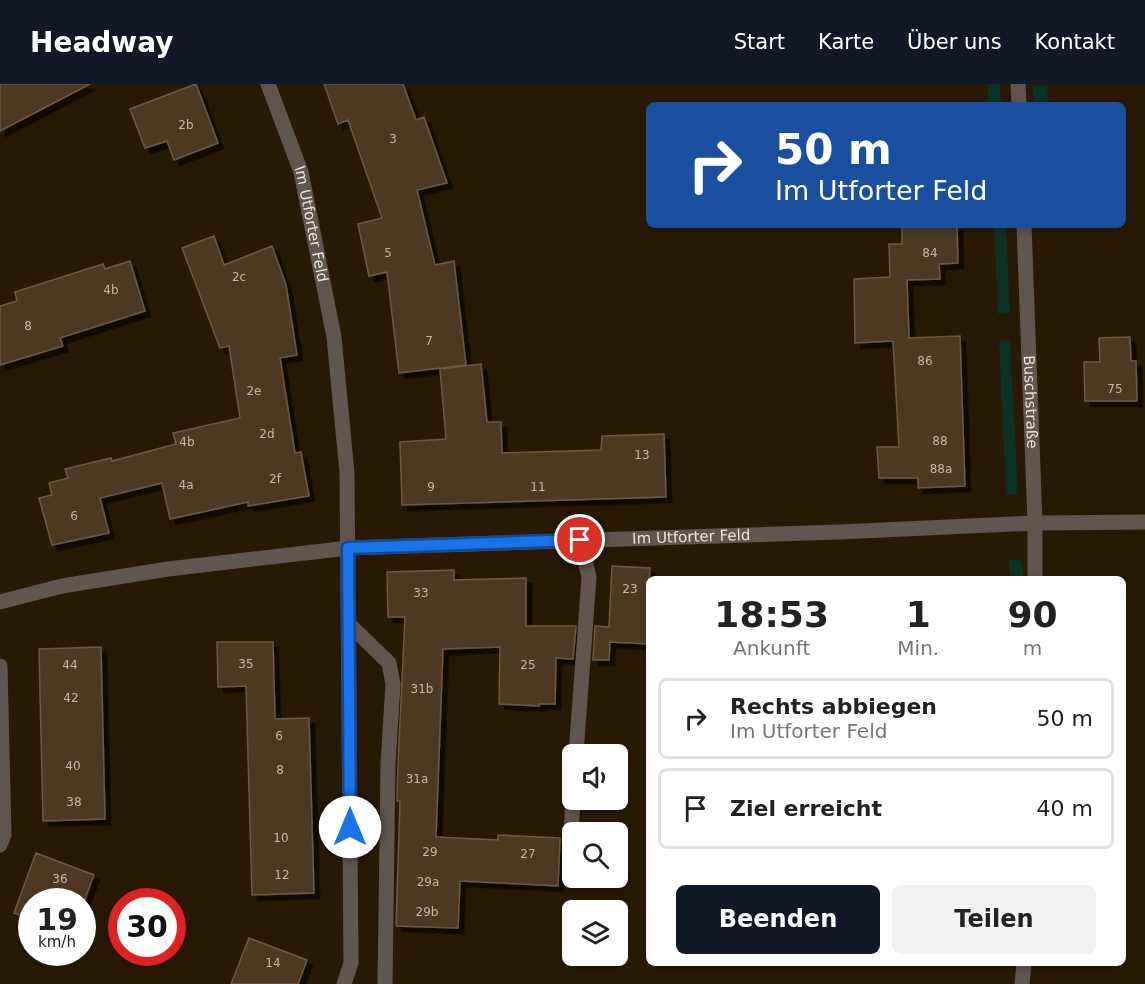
<!DOCTYPE html>
<html lang="de">
<meta charset="utf-8">
<style>
:root{--surface:#fff;--page:#f2f2f2;--text:#222;--muted:#767676;--line:#e0e0e0;--accent:#111827}
body{margin:0;font-family:"DejaVu Sans",sans-serif;background:var(--page);color:var(--text);height:100vh;display:flex;flex-direction:column;font-size:22px;white-space:nowrap}
*{box-sizing:border-box;margin:0}
p{font-size:20px;color:var(--muted)}
.icon{flex:none;width:33px;height:33px;fill:none;stroke:currentColor;stroke-width:2;stroke-linecap:round;stroke-linejoin:round}
.map{position:relative;flex:1;overflow:hidden}
.drawer{position:absolute;left:646px;top:492px;width:480px;height:390px;display:flex;flex-direction:column;background:var(--surface);border-radius:9px;box-shadow:0 3px 9px #0003}
.drawer>*{flex:none}
.banner{position:absolute;left:646px;top:18px;width:480px;height:126px;border-radius:9px;box-shadow:0 3px 9px #0003;background:#1a4fa0;color:#fff;overflow:hidden}
.controls{position:absolute;left:562px;top:660px;display:grid;gap:12px}
.controls a{display:grid;place-items:center;width:66px;height:66px;border-radius:9px;background:var(--surface);box-shadow:0 3px 9px #0003;font-size:30px}
.speed{position:absolute;left:18px;top:804px;display:flex;gap:12px;font-size:30px;font-weight:700;text-align:center}
.speed>*{display:grid;place-content:center;width:78px;height:78px;border-radius:50%;background:var(--surface);box-shadow:0 3px 9px #0003;line-height:1}
.speed small{font-size:15px;font-weight:400}
.speed .limit{border:9px solid #d22;background:#fff;color:#111}
.pin{position:absolute;display:grid;place-items:center;width:51px;height:51px;color:#fff;margin:-26px;border:3px solid #fff;border-radius:50%;box-shadow:0 2px 6px #0007}
.me{position:absolute;width:66px;margin:-33px;rotate:0deg;stroke-linejoin:round;filter:drop-shadow(0 0 4px #0008)}
.turn{display:flex;align-items:center;gap:21px;height:126px;padding:0 30px;font-size:27px}
.turn .icon{width:78px;height:78px;stroke-width:2.5}
.turn b{display:block;font-size:42px;line-height:51px}
.eta{display:flex;justify-content:space-evenly;align-items:center;height:102px;text-align:center}
.eta b{font-size:36px;font-weight:700;line-height:42px}
.cta{display:flex;gap:12px;margin-top:auto;padding:12px 30px}
.cta a{flex:1;height:69px;border-radius:9px;background:var(--accent);color:#fff;font-size:24px;font-weight:700;line-height:69px;text-align:center}
.cta a+a{background:var(--page);color:var(--text)}
ul{padding:0;list-style:none}
li{display:flex;align-items:center;gap:18px;height:81px;margin:0 12px 9px;padding:0 18px;border:3px solid var(--line);border-radius:9px}
li div{flex:1}
li b{display:block;font-size:22px}
li em{font-style:normal}
header{display:flex;align-items:center;gap:36px;box-sizing:border-box;height:84px;padding:0 30px;background:var(--accent);color:#fff}
header strong{font-size:28px}
nav{display:flex;gap:33px;margin-inline-start:auto;font-size:21px}
.map>svg:first-child{display:block}
.green{fill:#093222}
.building{fill:#4e3824;stroke:#705844;stroke-width:1.5;filter:url(#shadow)}
.lines{fill:none;stroke-linecap:round;stroke-linejoin:round}
.minor{stroke:#61554e;stroke-width:15}
.route-casing{stroke:#114b97;stroke-width:15}
.route{stroke:#1a73e8;stroke-width:10}
.labels{text-anchor:middle;dominant-baseline:central;stroke-width:6;stroke-linejoin:round;paint-order:stroke}
.number-label{font-size:12px;fill:#c6b8a9}
.street-label{font-size:15px;fill:#eee3d5;stroke:#291903}
</style>
<header>
<strong>Headway</strong>
<nav><a>Start</a><a>Karte</a><a>Über uns</a><a>Kontakt</a></nav>
</header>
<div class="map">
<svg width="1145" height="900" viewBox="0 0 1145 900">
<defs>
<filter id="shadow"><feDropShadow dx="5.5" dy="5.5" stdDeviation="0" flood-color="#0009"/></filter>
</defs>
<rect width="100%" height="100%" fill="#291903"/>
<path class="green" d="M988,0H1000L1001,21H988Z
M1047,1L1048,21H1034L1033,2Z
M994,141H1006L1010,229L998,230Z
M1010,256L1018,410L1006,411L999,257Z
M1009,476L1022,477L1023,495H1010Z"/>
<path class="building" d="M0,0H90L0,47Z
M196,0L218,59L174,76L167,57L145,64L130,25Z
M324,0H403L416,36L424,33L447,99L417,106L435,181L454,177L466,281L399,289L387,188L369,192L358,140L382,134L348,36L338,40Z
M902,141H957L958,179L939,180L940,195L907,196L909,254L960,252L965,402L918,404V394H879L877,363H899L893,257L855,259L854,195L890,193L889,160H902Z
M214,152L224,181L272,162L286,201L297,271L280,274L295,369L301,368L309,412L248,422V418L170,435L162,399L100,414L109,449L52,461L39,414L52,411L49,399L68,394L65,385L111,374L112,377L176,360L173,349L240,334L229,262L220,264L182,164Z
M130,177L145,227L60,254L63,262L0,281V222L17,217L15,208L103,180L105,185Z
M1130,253L1131,277H1136L1137,317H1085L1084,278H1100L1099,254Z
M481,280L487,338H501L502,369L601,366L602,352L664,350L666,413L402,421L400,358L446,355L440,285Z
M612,482L650,484L647,526H650V560L610,558L609,576H593L595,542L609,543Z
M454,486V496L526,494V542H576L573,575L556,574L555,620H539V622L499,620L500,563L443,565L436,753L498,756V751L560,754L558,802L460,797L458,844L396,842L400,717H397L398,680L405,533H388L387,488Z
M217,558H273L275,635L309,634L314,809L252,811L246,602L218,603Z
M101,563L105,735L43,737L39,565Z
M36,769L94,791L82,823V818H32V836L14,829Z
M249,854L307,876L298,900H231Z"/>
<g class="lines">
<g class="minor">
<path id="s1" d="M268,0L301,88L334,253L347,389L351,879L344,900"/>
<path d="M1018,0L1019,21"/>
<path id="s2" d="M1024,141L1035,439V495"/>
<path id="s3" d="M0,518L62,502L168,485L348,464L839,448L1035,439L1145,438"/>
<path d="M349,540L389,579L393,600L388,680L385,900"/>
<path d="M0,582L4,751L0,761"/>
<path d="M576,670L589,493L580,456"/>
<path d="M571,749L573,716"/>
<path d="M1022,900L1024,879"/>
</g>
</g>
<g class="lines">
<g class="route-casing">
<path id="route" d="M350,743L348,464L580,456"/>
</g>
<use href="#route" class="route"/>
</g>
<g class="labels">
<g class="number-label">
<text x="186" y="41">2b</text>
<text x="393" y="55">3</text>
<text x="388" y="169">5</text>
<text x="930" y="169">84</text>
<text x="239" y="193">2c</text>
<text x="111" y="206">4b</text>
<text x="28" y="242">8</text>
<text x="429" y="257">7</text>
<text x="925" y="277">86</text>
<text x="1115" y="305">75</text>
<text x="254" y="307">2e</text>
<text x="267" y="350">2d</text>
<text x="940" y="357">88</text>
<text x="187" y="358">4b</text>
<text x="642" y="371">13</text>
<text x="941" y="385">88a</text>
<text x="275" y="395">2f</text>
<text x="186" y="401">4a</text>
<text x="431" y="403">9</text>
<text x="538" y="403">11</text>
<text x="74" y="432">6</text>
<text x="630" y="505">23</text>
<text x="421" y="509">33</text>
<text x="246" y="580">35</text>
<text x="70" y="581">44</text>
<text x="528" y="581">25</text>
<text x="422" y="605">31b</text>
<text x="71" y="614">42</text>
<text x="279" y="652">6</text>
<text x="73" y="682">40</text>
<text x="280" y="686">8</text>
<text x="417" y="695">31a</text>
<text x="74" y="718">38</text>
<text x="281" y="754">10</text>
<text x="430" y="768">29</text>
<text x="528" y="770">27</text>
<text x="282" y="791">12</text>
<text x="60" y="795">36</text>
<text x="428" y="798">29a</text>
<text x="427" y="828">29b</text>
<text x="273" y="879">14</text>
</g>
<g class="street-label">
<text stroke="none"><textPath href="#s1" startOffset="147">Im Utforter Feld</textPath></text>
<text stroke="none"><textPath href="#s2" startOffset="177">Buschstraße</textPath></text>
<text stroke="none"><textPath href="#s3" startOffset="696">Im Utforter Feld</textPath></text>
</g>
</g>
</svg>
<div class="controls">
<a><svg class="icon" aria-label="sound" viewBox="0 0 24 24"><path d="M4 9h4l5-4v14l-5-4H4zM17 9q2 3 0 6"/></svg></a>
<a><svg class="icon" aria-label="search" viewBox="0 0 24 24"><circle cx="10" cy="10" r="6"/><path d="M15 15l6 6"/></svg></a>
<a><svg class="icon" aria-label="layers" viewBox="0 0 24 24"><path d="M12 4l9 5-9 5-9-5zM3 14l9 5 9-5"/></svg></a>
</div>
<div class="speed"><div>19<small>km/h</small></div><div class="limit">30</div></div>
<div class="pin" style="left:580px;top:456px;background:#d93025"><svg class="icon" aria-label="arrive" viewBox="0 0 24 24"><path d="M6 21V4h12l-3 4 3 4H6"/></svg></div>
<svg class="me" style="left:350px;top:743px" viewBox="-20 -20 40 40"><circle r="19" fill="#fff"/><path d="M0-13L10 11 0 6-10 11z" fill="#1a73e8"/></svg>
<div class="banner">
<div class="turn"><svg class="icon" aria-label="right" viewBox="0 0 24 24"><path d="M7 20v-9h11M14 6l5 5-5 5"/></svg><div><b>50 m</b>Im Utforter Feld</div></div>
</div>
<section class="drawer">
<div class="eta">
<div><b>18:53</b><p>Ankunft</p></div>
<div><b>1</b><p>Min.</p></div>
<div><b>90</b><p>m</p></div>
</div>
<ul>
<li><svg class="icon" aria-label="right" viewBox="0 0 24 24"><path d="M7 20v-9h11M14 6l5 5-5 5"/></svg><div><b>Rechts abbiegen</b><p>Im Utforter Feld</p></div><em>50 m</em></li>
<li><svg class="icon" aria-label="arrive" viewBox="0 0 24 24"><path d="M6 21V4h12l-3 4 3 4H6"/></svg><div><b>Ziel erreicht</b></div><em>40 m</em></li>
</ul>
<div class="cta"><a>Beenden</a><a>Teilen</a></div>
</section>
</div>
